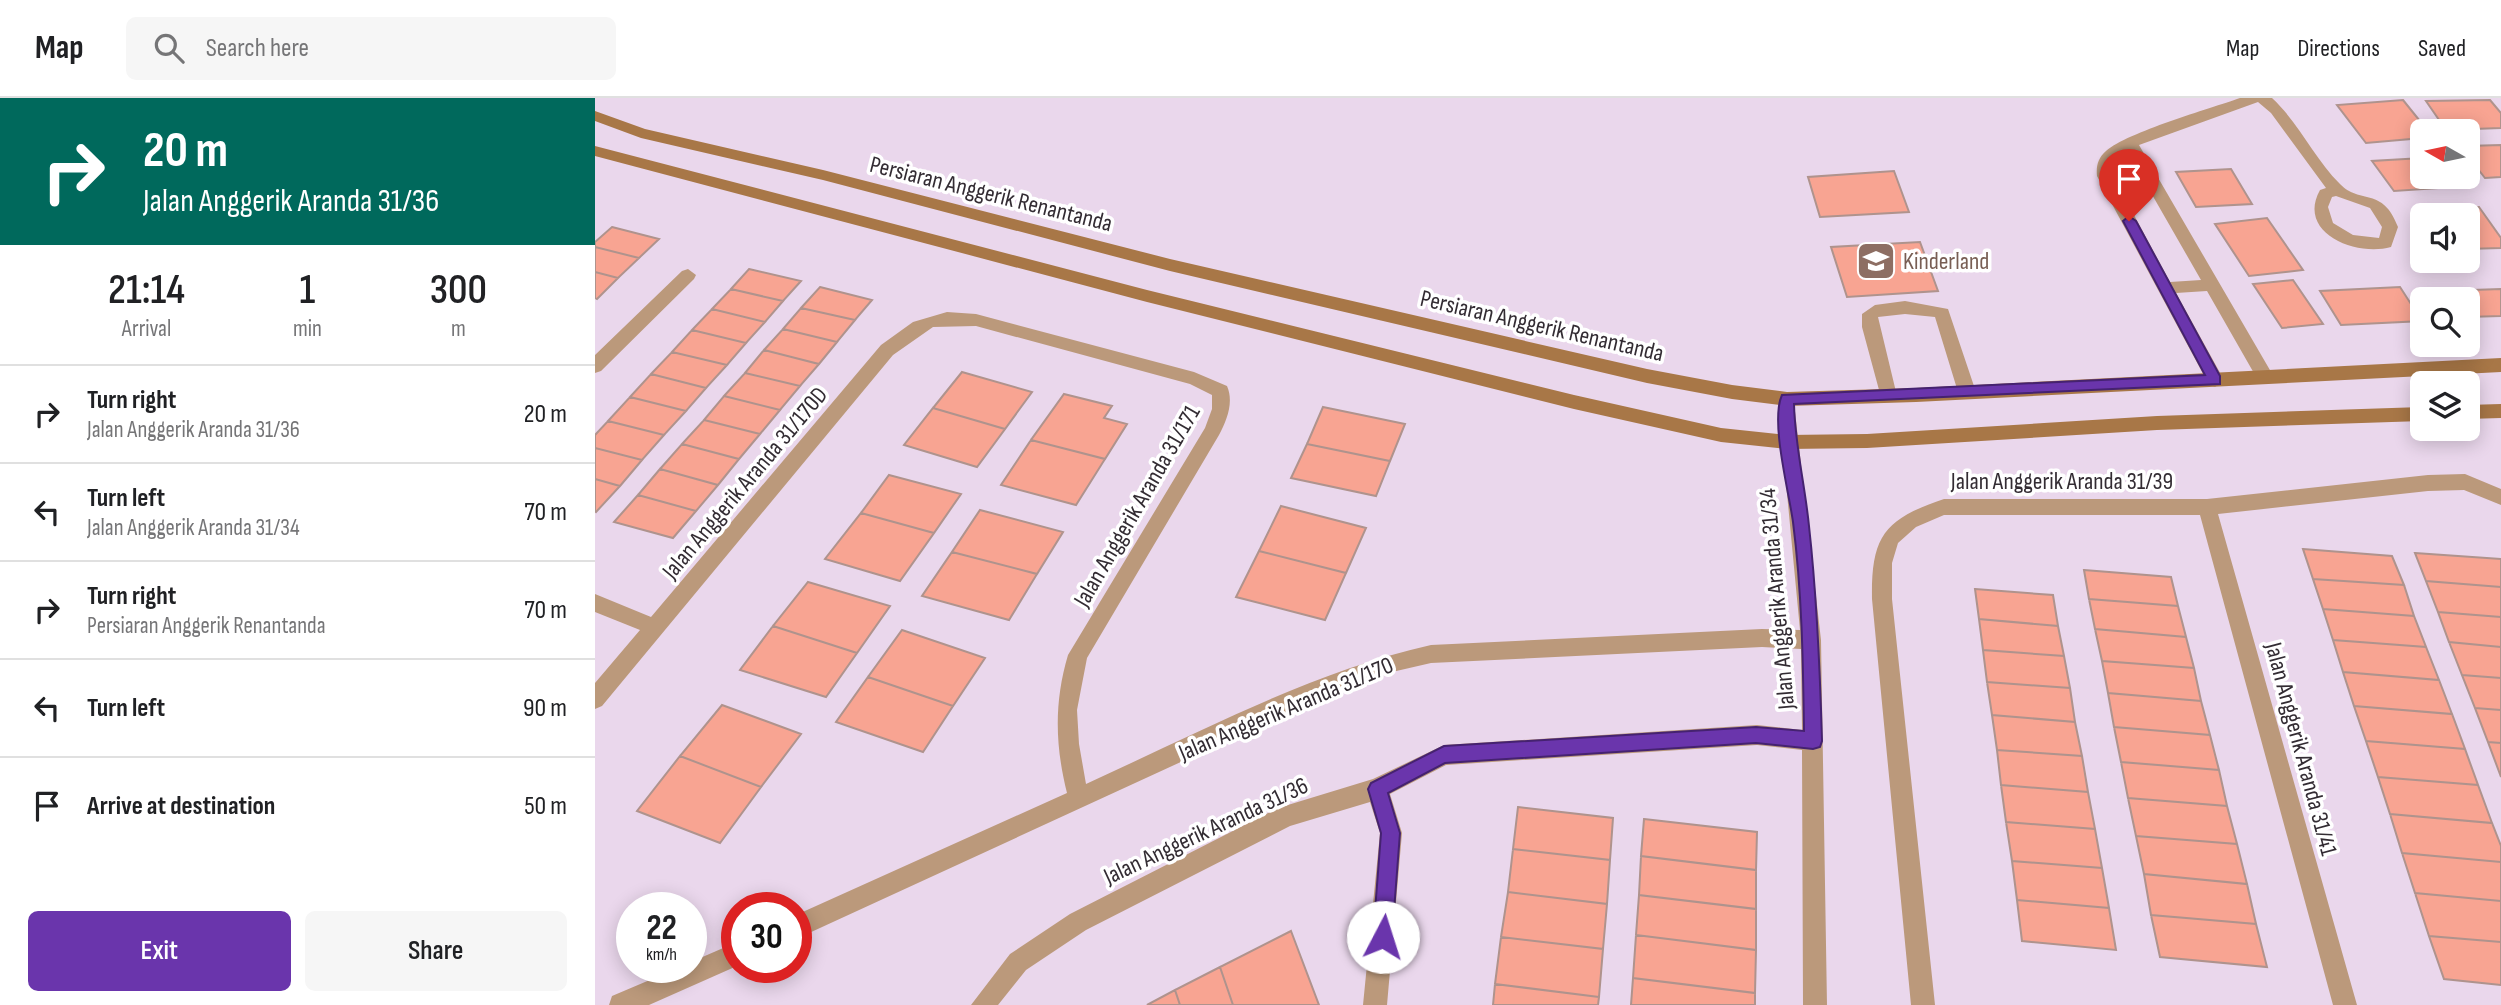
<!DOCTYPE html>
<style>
:root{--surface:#fff;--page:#f6f6f6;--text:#202124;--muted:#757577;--line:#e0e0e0;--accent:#6a35ac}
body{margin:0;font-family:"Sofia Sans Condensed",sans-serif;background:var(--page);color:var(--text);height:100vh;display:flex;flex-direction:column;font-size:26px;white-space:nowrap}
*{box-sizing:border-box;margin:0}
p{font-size:23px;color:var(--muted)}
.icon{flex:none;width:38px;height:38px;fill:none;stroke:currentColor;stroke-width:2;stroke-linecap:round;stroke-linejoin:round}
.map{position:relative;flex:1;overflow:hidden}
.details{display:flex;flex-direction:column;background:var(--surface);width:595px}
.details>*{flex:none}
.banner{background:#00695c;color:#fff;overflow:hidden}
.needle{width:46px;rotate:279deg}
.fabs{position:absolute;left:1815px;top:21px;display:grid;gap:14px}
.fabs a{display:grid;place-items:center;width:70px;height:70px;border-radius:10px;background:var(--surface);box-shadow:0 4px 18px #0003;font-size:35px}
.speed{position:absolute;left:21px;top:794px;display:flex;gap:14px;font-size:35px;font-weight:700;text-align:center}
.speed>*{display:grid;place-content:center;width:91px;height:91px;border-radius:50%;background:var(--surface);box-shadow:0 4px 18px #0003;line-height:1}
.speed small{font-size:18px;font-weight:400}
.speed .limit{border:10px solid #d22;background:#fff;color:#111}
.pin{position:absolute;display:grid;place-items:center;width:60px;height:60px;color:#fff;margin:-72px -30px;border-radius:50% 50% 50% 0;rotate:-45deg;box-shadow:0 0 7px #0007}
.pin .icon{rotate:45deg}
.me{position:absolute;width:77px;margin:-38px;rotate:5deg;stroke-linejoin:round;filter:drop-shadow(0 0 5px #0008)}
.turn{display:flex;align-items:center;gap:24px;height:147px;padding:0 28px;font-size:32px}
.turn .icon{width:91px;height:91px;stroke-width:2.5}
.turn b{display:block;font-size:49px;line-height:60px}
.eta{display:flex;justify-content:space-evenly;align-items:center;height:119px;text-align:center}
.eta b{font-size:42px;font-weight:600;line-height:49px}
.button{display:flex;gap:14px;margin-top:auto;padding:14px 28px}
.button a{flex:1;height:80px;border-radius:10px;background:var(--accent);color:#fff;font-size:28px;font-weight:600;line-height:80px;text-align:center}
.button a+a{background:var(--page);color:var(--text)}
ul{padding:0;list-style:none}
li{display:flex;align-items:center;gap:21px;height:98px;padding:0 28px;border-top:2px solid var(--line)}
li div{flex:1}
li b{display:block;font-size:26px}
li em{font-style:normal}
header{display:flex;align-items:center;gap:42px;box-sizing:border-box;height:98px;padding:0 35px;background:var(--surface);border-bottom:2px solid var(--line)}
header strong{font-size:33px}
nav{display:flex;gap:38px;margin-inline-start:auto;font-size:24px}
.search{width:490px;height:63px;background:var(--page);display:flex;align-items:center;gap:18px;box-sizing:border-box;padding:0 24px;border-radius:10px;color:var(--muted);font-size:26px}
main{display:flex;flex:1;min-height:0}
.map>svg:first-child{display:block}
.building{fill:#f8a492;stroke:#af938d;stroke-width:2}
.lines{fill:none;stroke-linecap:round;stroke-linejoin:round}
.service{fill:#bb997b;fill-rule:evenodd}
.minor{fill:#bb997b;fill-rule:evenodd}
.secondary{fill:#a87747;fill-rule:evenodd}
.route{fill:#6a35ac;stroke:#452270;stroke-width:2}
.labels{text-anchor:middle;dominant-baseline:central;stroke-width:7;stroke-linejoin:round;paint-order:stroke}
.street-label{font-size:24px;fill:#332c33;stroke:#fff}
.education-label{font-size:24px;fill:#785e54;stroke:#fff;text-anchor:start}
</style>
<header>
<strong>Map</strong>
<div class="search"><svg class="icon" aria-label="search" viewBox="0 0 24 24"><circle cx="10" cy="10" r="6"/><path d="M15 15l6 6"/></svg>Search here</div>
<nav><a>Map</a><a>Directions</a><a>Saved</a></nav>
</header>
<main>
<section class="details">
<div class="banner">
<div class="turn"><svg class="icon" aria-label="right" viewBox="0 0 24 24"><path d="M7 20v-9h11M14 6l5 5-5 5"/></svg><div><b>20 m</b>Jalan Anggerik Aranda 31/36</div></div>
</div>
<div class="eta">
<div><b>21:14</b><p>Arrival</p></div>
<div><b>1</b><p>min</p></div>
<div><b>300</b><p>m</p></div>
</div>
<ul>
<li><svg class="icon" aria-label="right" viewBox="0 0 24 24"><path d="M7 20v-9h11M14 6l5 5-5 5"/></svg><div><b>Turn right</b><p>Jalan Anggerik Aranda 31/36</p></div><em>20 m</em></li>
<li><svg class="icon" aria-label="left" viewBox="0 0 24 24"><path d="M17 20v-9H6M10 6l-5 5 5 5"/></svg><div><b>Turn left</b><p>Jalan Anggerik Aranda 31/34</p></div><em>70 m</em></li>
<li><svg class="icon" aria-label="right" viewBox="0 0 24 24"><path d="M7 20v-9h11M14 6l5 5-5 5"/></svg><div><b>Turn right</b><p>Persiaran Anggerik Renantanda</p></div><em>70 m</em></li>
<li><svg class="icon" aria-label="left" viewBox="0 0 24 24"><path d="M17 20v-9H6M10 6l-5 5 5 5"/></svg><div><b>Turn left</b></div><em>90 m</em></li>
<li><svg class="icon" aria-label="arrive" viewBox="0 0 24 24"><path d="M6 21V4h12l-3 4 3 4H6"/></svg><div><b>Arrive at destination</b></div><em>50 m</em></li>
</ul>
<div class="button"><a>Exit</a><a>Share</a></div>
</section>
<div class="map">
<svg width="1906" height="907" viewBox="0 0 1906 907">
<rect width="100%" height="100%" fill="#ead7ec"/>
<path class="building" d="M1808,2L1833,33H1827V40L1771,45L1742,7Z
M1895,2L1906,15V30L1851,32L1831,3Z
M1906,47V79L1890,80L1872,57V48Z
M1827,60V79H1867L1875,88L1799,93L1777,63Z
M1636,71L1657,106L1601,109L1581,74Z
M1299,73L1314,114L1225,119L1213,79Z
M1884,109L1906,140V150L1872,151V117H1827V121L1821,112Z
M1672,120L1708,172L1654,178L1620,126Z
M17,129L64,141L44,160L0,149V144Z
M1325,144L1343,193L1252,199L1236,149Z
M0,149L44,160L23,180L0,174Z
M154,171L206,183L188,203L136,191Z
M0,174L23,180L2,201L0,200Z
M1698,182L1728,226L1687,230L1658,186Z
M225,189L277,202L260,222L206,210Z
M1805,189L1827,223L1746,227L1725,193Z
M136,191L188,203L170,224L117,211Z
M1906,191V218L1872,219V201H1854L1849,193Z
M206,210L260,222L242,244L188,231Z
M117,211L170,224L151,245L97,232Z
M188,231L242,244L224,266L169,252Z
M97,232L151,245L132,267L77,254Z
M169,252L224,266L205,288L150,275Z
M77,254L132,267L111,290L56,276Z
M367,274L437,294L410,331L338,310Z
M150,275L205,288L185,312L129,298Z
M56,276L111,290L91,313L35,299Z
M469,296L517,308L509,320L532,326L510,361L436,342Z
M129,298L185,312L165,336L109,322Z
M35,299L91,313L69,337L13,323Z
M728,309L810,326L795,363L712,346Z
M338,310L410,331L382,369L309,347Z
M109,322L165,336L144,361L87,346Z
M13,323L69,337L47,362L0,350V337Z
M436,342L510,361L481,407L406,387Z
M87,346L144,361L123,387L65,371Z
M712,346L795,363L781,398L696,380Z
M0,350L47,362L25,388L0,381Z
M65,371L123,387L101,413L43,397Z
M294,377L366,396L339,435L266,415Z
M0,381L25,388L1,414L0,413Z
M43,397L101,413L78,440L19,424Z
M686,408L771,430L751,475L664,453Z
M385,412L468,434L442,476L357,454Z
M266,415L339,435L305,483L230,461Z
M1708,451L1797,458L1809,487L1718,481Z
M664,453L751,475L730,522L641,499Z
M357,454L442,476L414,522L327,498Z
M1820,455L1906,461V489L1831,483Z
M1489,472L1576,479L1583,508L1494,501Z
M1718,481L1809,487L1819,518L1728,511Z
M1831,483L1906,489V519L1843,514Z
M213,484L295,508L262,555L178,528Z
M1380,491L1458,497L1463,528L1384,521Z
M1494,501L1583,508L1591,539L1500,531Z
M1728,511L1819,518L1831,549L1738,542Z
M1843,514L1906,519V549L1854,544Z
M1384,521L1463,528L1469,558L1388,552Z
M178,528L262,555L231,599L145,572Z
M1500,531L1591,539L1599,570L1507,563Z
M307,532L390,560L358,608L273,579Z
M1738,542L1831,549L1844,582L1748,574Z
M1854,544L1906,549V580L1867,577Z
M1388,552L1469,558L1475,590L1392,584Z
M1507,563L1599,570L1606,603L1513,595Z
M1748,574L1844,582L1857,616L1759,608Z
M1867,577L1906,580V612L1880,610Z
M273,579L358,608L328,654L241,624Z
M1392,584L1475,590L1480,624L1397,617Z
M1513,595L1606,603L1615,637L1519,629Z
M127,607L206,636L166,689L85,658Z
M1759,608L1857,616L1870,651L1771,643Z
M1880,610L1906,612V645L1893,644Z
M1397,617L1480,624L1487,658L1402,652Z
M1519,629L1615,637L1624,672L1526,664Z
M1771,643L1870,651L1883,687L1783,679Z
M1893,644L1906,645V679Z
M1402,652L1487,658L1493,694L1406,687Z
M85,658L166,689L125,745L42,713Z
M1526,664L1624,672L1632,708L1533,700Z
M1783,679L1883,687L1897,725L1795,716Z
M1406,687L1493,694L1500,731L1411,724Z
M1533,700L1632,708L1642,746L1541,738Z
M923,709L1018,720L1015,762L918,751Z
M1795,716L1897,725L1906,748V764L1807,755Z
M1049,721L1162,734L1161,772L1046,758Z
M1411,724L1500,731L1507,770L1417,763Z
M1541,738L1642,746L1652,786L1549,776Z
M918,751L1015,762L1012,806L913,794Z
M1807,755L1906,764V803L1820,795Z
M1046,758L1161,772V811L1044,797Z
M1417,763L1507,770L1514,810L1422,802Z
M1549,776L1652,786L1661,826L1556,817Z
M913,794L1012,806L1008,851L906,839Z
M1820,795L1906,803V844L1834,838Z
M1044,797L1161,811V852L1041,837Z
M1422,802L1514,810L1521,852L1427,843Z
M1556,817L1661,826L1672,869L1565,859Z
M696,833L724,907H638L625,869Z
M1041,837L1161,852L1160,895L1038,880Z
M1834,838L1906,844V887L1849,881Z
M906,839L1008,851L1004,899L900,886Z
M625,869L638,907H585L580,892Z
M1038,880L1160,895V907H1036Z
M900,886L1004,899L1003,907H898Z
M580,892L585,907H552Z"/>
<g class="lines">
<path class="service" d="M1310,203L1353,211L1381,294L1378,299L1372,301L1363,294L1340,219L1310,216L1283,219L1302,298L1299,303H1287L1267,229V216L1280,207Z"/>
<path class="minor" d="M1645,0H1677C1704,25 1719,60 1745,86C1765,107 1788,88 1803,129L1796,149C1761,159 1701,135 1725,92L1731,90L1676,15L1663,4L1544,47L1679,279L1670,286L1664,284L1612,193L1581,195L1629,282L1620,289L1614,287L1502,78C1501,68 1503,60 1511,53C1533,34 1614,11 1645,0ZM1532,53L1606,182L1575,184L1518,78L1519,63ZM1741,98L1775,110L1787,129L1784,140L1758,137L1738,125L1733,109L1737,99Z
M93,171L101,177L99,181L6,273L0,275V257L87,173Z
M352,214L381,216L599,274L632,288C639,304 632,322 624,337L492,560L482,612L484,646L491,686C603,635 716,574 836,547L1167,531L1205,532L1183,301L1186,296H1198L1226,542L1232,907H1208L1207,652L1162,647L851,667L795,696L807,735L792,907H768L785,735L775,704L695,728L491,832L431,872L403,907H376L415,856L475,816L683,710L778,681L849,647L1162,627L1207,632L1206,551L1167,549L836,565L784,577L701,611L201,841V817L472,695C460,647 459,604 473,557L610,330L617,311V297L595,286L381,228L338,229L298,257L7,608L0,611V585L45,532L0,514V496L56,519L286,247L318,224Z
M1870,376L1906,391V407L1869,392L1833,393L1623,416L1762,907H1738L1605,417H1349L1321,429L1303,445L1297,465V501L1340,907H1316L1277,501C1276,437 1290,421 1349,401H1612L1833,377Z
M142,844V868L54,907H14L17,898L83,870H96V864Z"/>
<path class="secondary" d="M0,13L50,31L228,72L575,161L1052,271L1137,287L1192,294L1321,290L1906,260V274L1321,304L1192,308L1137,301L1052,285L575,173L228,82L46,40L0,23Z
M0,48L552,192L979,297L1126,330L1192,337L1272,336L1562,318L1827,309V323L1562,332L1272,350L1192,351L1126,344L979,311L552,204L0,58Z
M1906,306V320L1872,321V307Z"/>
</g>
<path class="route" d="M1534,118L1541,123L1625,278V286L1199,306C1200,348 1210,387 1214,428C1222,500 1225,571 1227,643L1225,649L1218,651L1161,645L850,665L793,695L805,735L797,839L795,846L788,848L781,846L778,839L786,735L773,691L776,685L849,648L1161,629L1209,633C1208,563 1207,494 1198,424C1194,394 1175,323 1187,297L1610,277L1528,123Z"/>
<defs>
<g id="school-square" transform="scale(2.0125)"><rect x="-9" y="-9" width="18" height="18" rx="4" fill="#8d6e63" stroke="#fff"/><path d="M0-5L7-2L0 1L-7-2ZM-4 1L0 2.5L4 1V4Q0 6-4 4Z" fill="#fff"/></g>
</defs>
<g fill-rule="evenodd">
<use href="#school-square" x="1281" y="163"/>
</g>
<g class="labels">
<g class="street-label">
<text transform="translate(396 96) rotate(14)">Persiaran Anggerik Renantanda</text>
<text transform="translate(947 228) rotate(13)">Persiaran Anggerik Renantanda</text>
<text x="1467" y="383">Jalan Anggerik Aranda 31/39</text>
<text transform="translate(150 385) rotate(-50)">Jalan Anggerik Aranda 31/170D</text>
<text transform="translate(542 408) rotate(-60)">Jalan Anggerik Aranda 31/171</text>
<text transform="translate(1182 501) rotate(-95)">Jalan Anggerik Aranda 31/34</text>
<text transform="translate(691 611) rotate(-23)">Jalan Anggerik Aranda 31/170</text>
<text transform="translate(1706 651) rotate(75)">Jalan Anggerik Aranda 31/41</text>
<text transform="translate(611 733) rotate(-25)">Jalan Anggerik Aranda 31/36</text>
</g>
<g class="education-label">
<text x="1308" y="163">Kinderland</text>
</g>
</g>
</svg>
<div class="fabs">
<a><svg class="needle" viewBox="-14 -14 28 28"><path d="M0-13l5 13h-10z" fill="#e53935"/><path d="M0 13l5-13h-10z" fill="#757577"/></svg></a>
<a><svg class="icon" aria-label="sound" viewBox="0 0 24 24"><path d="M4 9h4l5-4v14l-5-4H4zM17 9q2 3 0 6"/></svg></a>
<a><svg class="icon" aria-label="search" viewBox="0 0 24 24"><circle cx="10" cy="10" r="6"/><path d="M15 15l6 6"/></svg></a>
<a><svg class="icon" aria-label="layers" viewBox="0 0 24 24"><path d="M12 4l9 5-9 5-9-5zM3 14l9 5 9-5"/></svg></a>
</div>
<div class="speed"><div>22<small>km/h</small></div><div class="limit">30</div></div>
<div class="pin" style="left:1534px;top:123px;background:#d93025"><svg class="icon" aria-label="arrive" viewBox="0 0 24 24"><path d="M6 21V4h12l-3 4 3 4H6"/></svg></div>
<svg class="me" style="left:788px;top:839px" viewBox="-20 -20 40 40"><circle r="19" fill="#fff"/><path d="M0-13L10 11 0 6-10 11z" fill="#6a35ac"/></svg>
</div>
</main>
